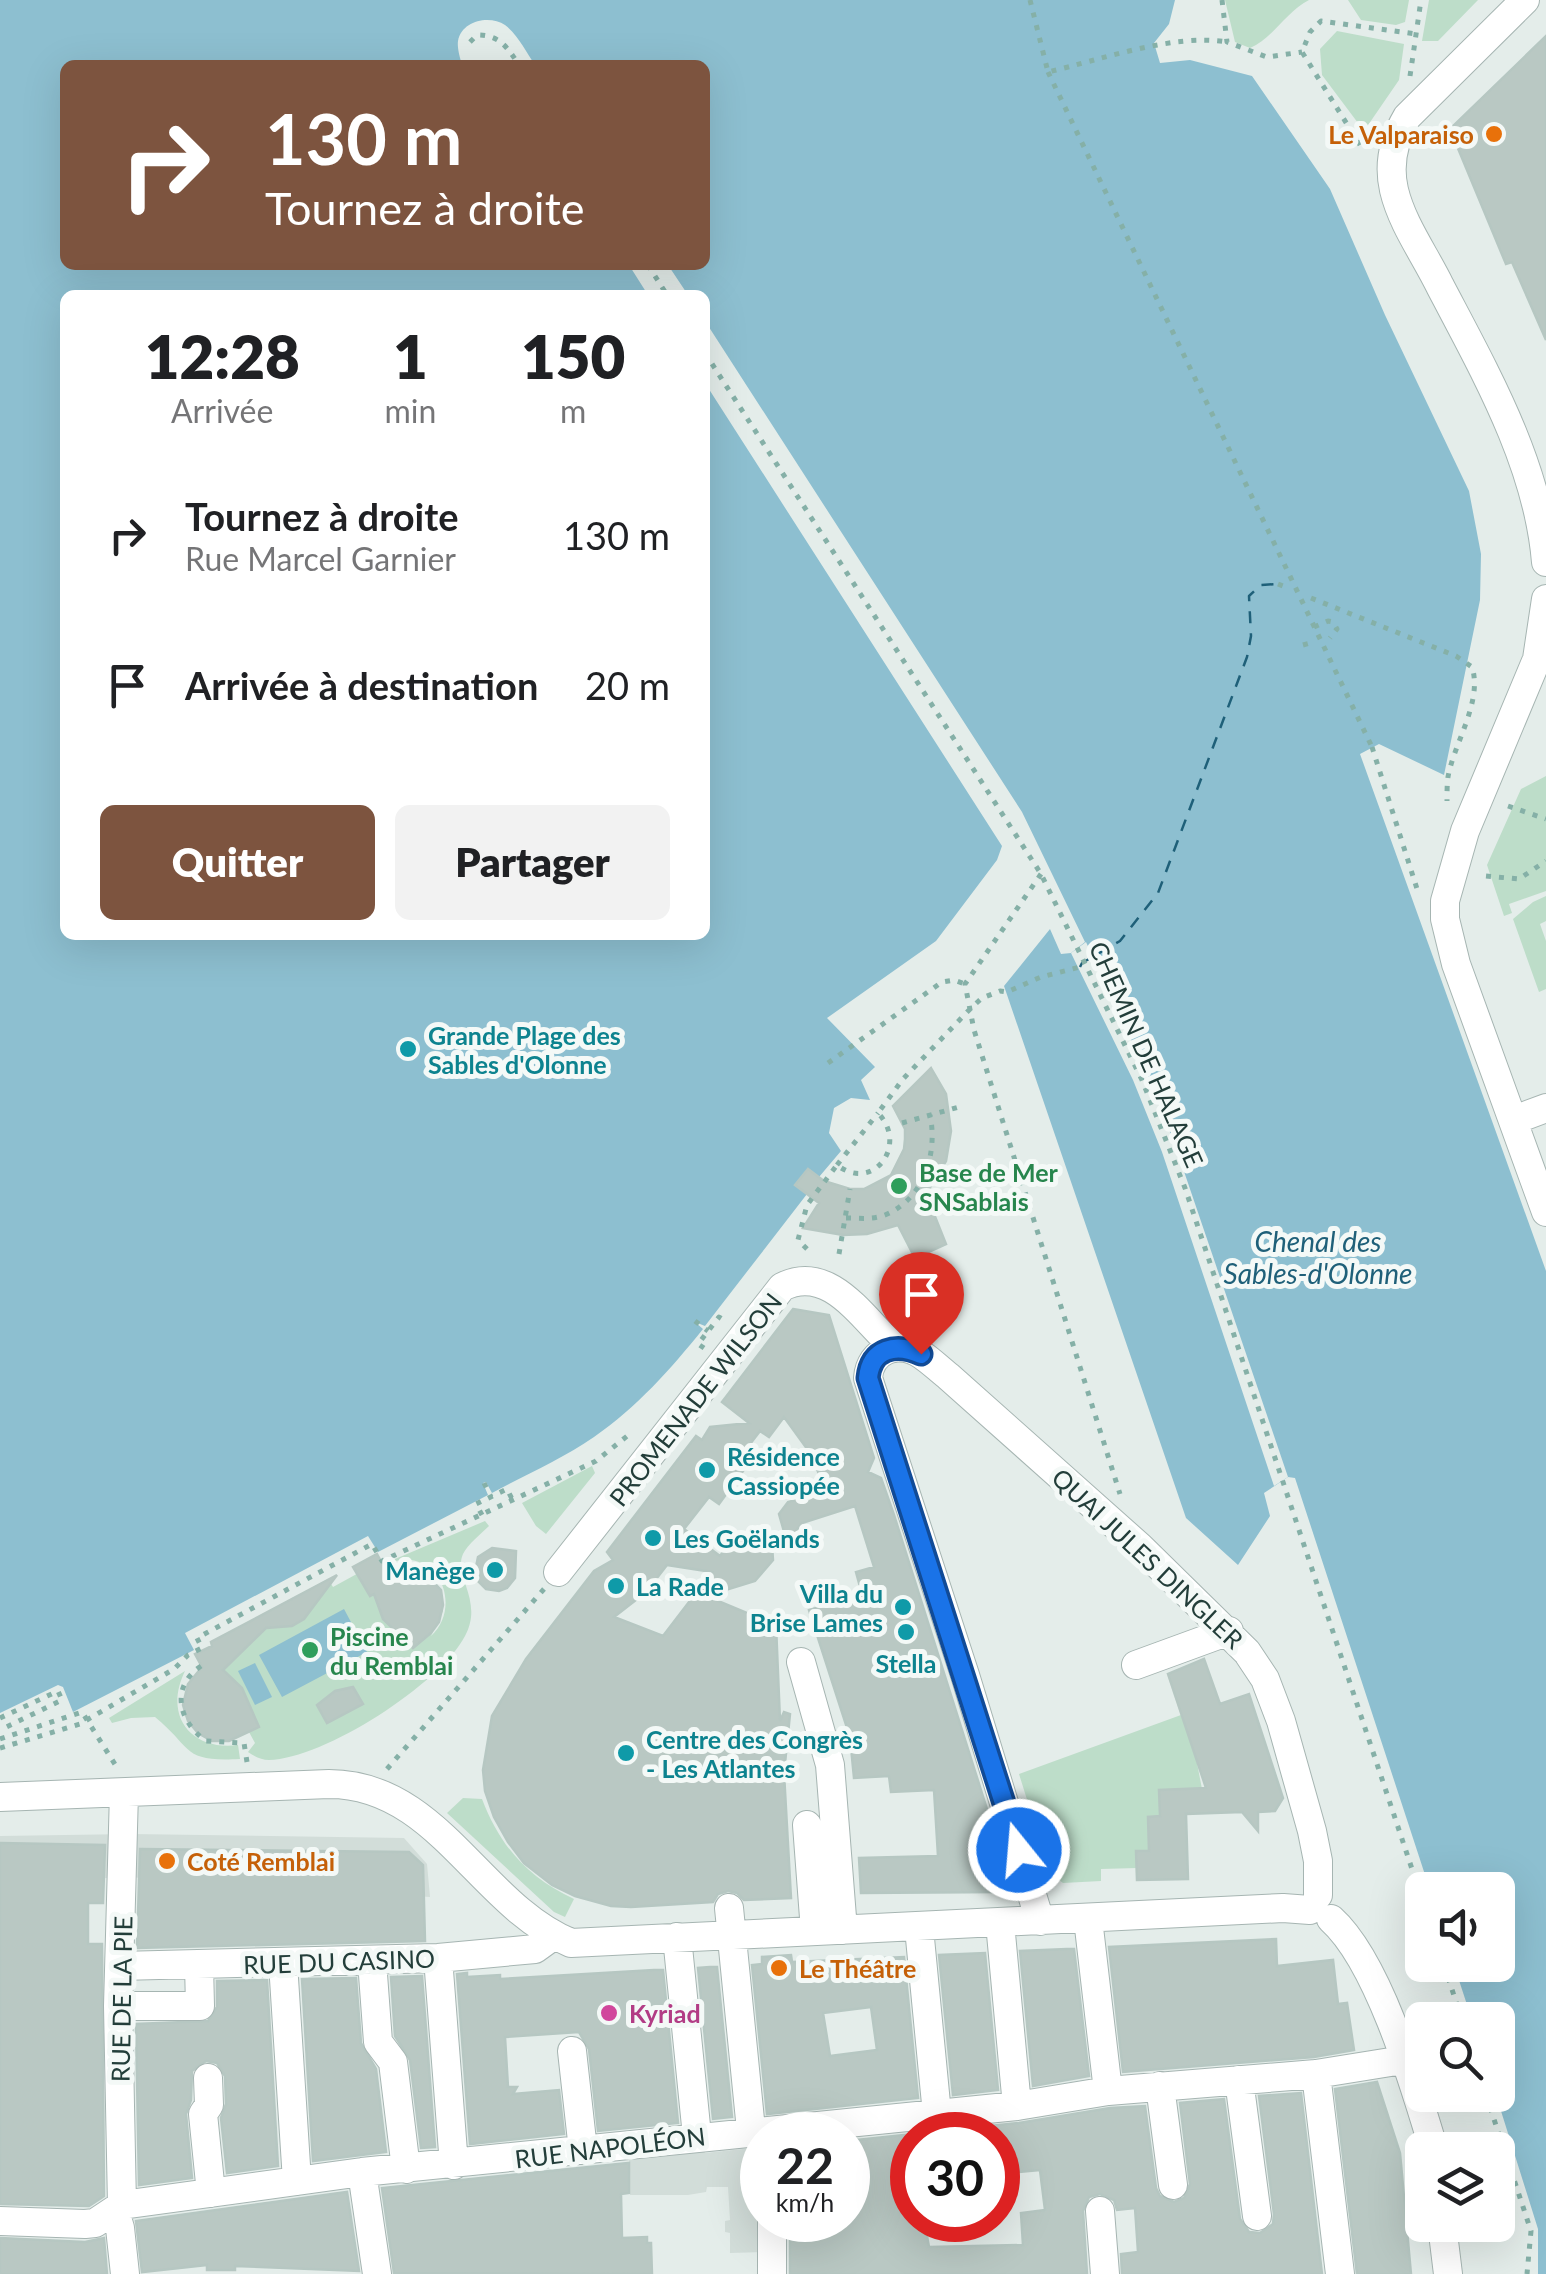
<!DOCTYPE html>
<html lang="fr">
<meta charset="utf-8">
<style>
:root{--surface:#fff;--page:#f2f2f2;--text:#202124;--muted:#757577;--accent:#7d543f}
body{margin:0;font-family:Lato,sans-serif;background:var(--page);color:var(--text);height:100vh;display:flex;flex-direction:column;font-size:38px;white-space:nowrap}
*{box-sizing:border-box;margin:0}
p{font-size:32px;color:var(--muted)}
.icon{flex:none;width:55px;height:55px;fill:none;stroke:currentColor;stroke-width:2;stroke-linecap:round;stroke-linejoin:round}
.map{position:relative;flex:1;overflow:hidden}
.drawer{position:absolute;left:60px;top:290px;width:650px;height:650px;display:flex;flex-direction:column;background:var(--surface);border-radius:15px;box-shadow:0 10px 40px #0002}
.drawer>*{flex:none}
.guide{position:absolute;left:60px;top:60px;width:650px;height:210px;border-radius:15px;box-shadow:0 10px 40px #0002;background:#7d543f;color:#fff;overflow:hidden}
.tools{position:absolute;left:1405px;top:1872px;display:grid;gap:20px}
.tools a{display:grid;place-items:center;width:110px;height:110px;border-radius:15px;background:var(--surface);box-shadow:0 10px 40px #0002;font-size:50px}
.speed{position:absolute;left:740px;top:2112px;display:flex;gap:20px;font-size:50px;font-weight:700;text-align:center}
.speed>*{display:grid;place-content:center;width:130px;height:130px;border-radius:50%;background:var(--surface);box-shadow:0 10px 40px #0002;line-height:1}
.speed small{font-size:25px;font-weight:400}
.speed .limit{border:15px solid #d22;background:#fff;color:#111}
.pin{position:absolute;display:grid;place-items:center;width:85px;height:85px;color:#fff;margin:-102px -42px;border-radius:50% 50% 50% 0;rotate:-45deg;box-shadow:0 0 10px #0007}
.pin .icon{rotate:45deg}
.me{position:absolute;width:110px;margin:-55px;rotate:343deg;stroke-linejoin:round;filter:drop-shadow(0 0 8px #0008)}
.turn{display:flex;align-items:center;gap:35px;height:210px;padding:0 40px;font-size:45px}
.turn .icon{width:130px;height:130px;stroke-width:2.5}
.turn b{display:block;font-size:70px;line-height:85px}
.eta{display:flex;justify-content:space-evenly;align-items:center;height:170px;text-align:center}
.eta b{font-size:60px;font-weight:800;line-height:70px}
.primary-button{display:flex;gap:20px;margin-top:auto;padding:20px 40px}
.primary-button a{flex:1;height:115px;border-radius:15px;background:var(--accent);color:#fff;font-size:40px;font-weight:800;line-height:115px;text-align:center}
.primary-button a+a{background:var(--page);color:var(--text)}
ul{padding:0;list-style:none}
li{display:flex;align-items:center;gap:30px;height:150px;padding:0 40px}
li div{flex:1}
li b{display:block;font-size:38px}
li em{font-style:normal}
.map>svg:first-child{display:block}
.built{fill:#d2ddd9}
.green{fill:#bdddc9}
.water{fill:#8dbfd0}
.pier{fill:#e4edea}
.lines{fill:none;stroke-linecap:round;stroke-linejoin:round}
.ferry{stroke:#1f6079;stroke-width:2.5;stroke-dasharray:12 10;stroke-linecap:butt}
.building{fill:#b9c8c3;stroke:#b6c7c2;stroke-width:2.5;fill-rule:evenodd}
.minor-casing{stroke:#a6b5b2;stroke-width:30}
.path{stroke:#85b0a7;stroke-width:5;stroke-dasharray:5 8;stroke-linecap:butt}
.minor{stroke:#fff;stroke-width:28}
.path-bridge{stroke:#85b0a7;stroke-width:5;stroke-dasharray:5 8;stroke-linecap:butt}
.route-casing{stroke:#114b97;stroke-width:25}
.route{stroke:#1a73e8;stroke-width:18}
.food-dot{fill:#e8710a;stroke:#f4f9f7;stroke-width:4}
.culture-dot{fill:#0f9aa8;stroke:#f4f9f7;stroke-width:4}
.leisure-dot{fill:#2e9e5b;stroke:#f4f9f7;stroke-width:4}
.hotel-dot{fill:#d1479c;stroke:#f4f9f7;stroke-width:4}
.labels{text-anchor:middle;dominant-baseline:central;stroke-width:10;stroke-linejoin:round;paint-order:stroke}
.food-label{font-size:25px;font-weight:bold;fill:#c56008;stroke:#f4f9f7;text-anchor:start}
.culture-label{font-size:25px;font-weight:bold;fill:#0d838f;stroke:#f4f9f7;text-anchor:start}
.street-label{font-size:25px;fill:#233e3a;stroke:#f4f9f7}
.leisure-label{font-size:25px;font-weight:bold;fill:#27864d;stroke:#f4f9f7;text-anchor:start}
.hotel-label{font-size:25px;font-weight:bold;fill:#b23c85;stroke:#f4f9f7;text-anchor:start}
.water-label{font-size:28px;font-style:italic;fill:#1f6079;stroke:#f4f9f7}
</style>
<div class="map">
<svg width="1546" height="2274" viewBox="0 0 1546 2274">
<rect width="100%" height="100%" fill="#e4edea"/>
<path class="built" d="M131,1834L404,1838L427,1864L430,1897L128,1877L0,1883V1836Z
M762,2147V2220L768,2252L730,2253V2233L725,2232V2221L730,2220L728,2187H707L706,2192L688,2195H630L629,2157L703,2148L705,2153Z"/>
<path class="green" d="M1225,0H1309C1286,12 1273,38 1250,48L1235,42Z
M1348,0H1409L1405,22L1396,25L1361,20Z
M1429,0H1478L1438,41H1422Z
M1337,31L1404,44L1399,80L1364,131L1322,75L1320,49Z
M1546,776V891L1509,904L1512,913L1504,916L1487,865L1521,789Z
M1546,896V921L1540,924L1546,941V989L1539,992L1513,919L1533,902Z
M592,1466L595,1473L546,1534L536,1526L522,1503Z
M485,1521L489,1526C481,1534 468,1544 463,1554C453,1576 484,1601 465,1636C440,1684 324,1759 269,1760C261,1760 254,1756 248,1752L255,1743L249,1732C197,1758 160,1709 202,1668L195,1655L212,1646L211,1642L328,1579L333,1587L364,1570L396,1566L418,1568L433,1578L442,1596L443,1611L431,1636C457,1613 447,1565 411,1560C403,1559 394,1562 388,1562Z
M185,1671C163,1716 191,1751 238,1745L240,1759C181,1762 194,1749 155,1717L131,1718L112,1723L109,1718Z
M1181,1715L1196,1758L1202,1789L1159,1790L1161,1850L1137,1851V1868L1101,1869V1881L1063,1883L1050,1873L1019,1774Z
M463,1798L482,1799C500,1846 527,1877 574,1899L565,1917L554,1912L447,1813Z"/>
<path class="water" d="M0,0H1175L1169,24L1154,43L1160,63L1190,60L1252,76L1330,189L1385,315L1469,491L1481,554L1480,600L1444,775L1379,744L1360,754L1546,1271V2274H1538V2229L1496,2095L1498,2020H1472L1454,1965H1498V1890H1430L1295,1478L1288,1477L1264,1493L1270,1516L1238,1565L1186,1518L1004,986L1050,929L1061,954L1071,953L1085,942L1022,812L705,321V295H688L668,265H705V65H535C526,52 518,35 505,25C490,15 462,20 458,41C457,48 460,58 462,65H65V265H629L648,295H65V935H705V383L1002,846L997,860L936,941L827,1018L875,1067L861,1080L870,1100L851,1098L834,1108L829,1133L841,1151L819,1177L807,1170L796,1185L807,1194L705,1326L695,1322L703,1329C670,1370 637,1407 594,1437C562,1459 525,1475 492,1493L486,1482L483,1483L488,1495L378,1552L368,1536L185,1633L194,1650L73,1712L63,1687L58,1685L0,1713Z
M344,1609L367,1652L282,1697L259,1655Z
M255,1663L272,1697L255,1705L238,1671Z"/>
<path class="pier" d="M1086,942L1145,1070L1174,1142L1288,1477L1274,1486L1162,1152L1133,1080L1071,953Z"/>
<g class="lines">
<path class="ferry" d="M1080,967L1082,963L1120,941L1158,893L1247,657L1251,636L1249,596L1261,585L1278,584"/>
</g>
<path class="building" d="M1546,36V340L1512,262L1506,264L1450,129Z
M931,1068L946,1094L951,1131L946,1161L926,1194L946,1244L915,1258L898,1225L867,1234L843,1235L803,1228L819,1203L795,1185L808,1169L824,1181L850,1189H864L891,1175L904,1149L905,1139V1129L893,1106Z
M793,1309L829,1315L874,1458L868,1472L881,1478L894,1515L1010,1882L1003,1892L861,1893L859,1858L938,1856L934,1790L891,1792L889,1776L854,1778L850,1737L809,1610L862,1594L856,1572L874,1567L855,1506L802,1523L787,1542L779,1514L788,1502L825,1492L813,1457L784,1417L769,1437L760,1431L734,1465L743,1471L719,1504L709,1497L684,1529L720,1556L733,1539L741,1545L753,1530L772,1545L773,1560L755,1581L706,1596L776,1625L780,1721L784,1712L790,1714L784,1773L791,1898L744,1900L737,1893L728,1891L718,1894L713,1902L631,1907L611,1906L575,1896L552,1885L524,1863L508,1842L494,1817L485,1791L483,1770L492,1716L526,1659L594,1571L613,1560L607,1552L696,1436L702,1440L710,1427L749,1423L722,1402ZM667,1565L712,1572L663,1636L614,1617L646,1592Z
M492,1548L516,1551L515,1578L507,1588L499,1591L486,1589L474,1577L478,1557Z
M377,1554L384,1567L405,1565L422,1570L441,1590L443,1605L439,1622L431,1633L413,1648L383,1619L374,1594L370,1596L353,1567Z
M337,1575L304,1619L292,1626L266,1628L223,1670L242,1688L259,1727L229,1741H212L198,1733L188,1721L183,1705L188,1684L202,1667L195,1654L212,1646L211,1642Z
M1204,1659L1220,1704L1249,1694L1283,1798L1275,1811L1258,1812V1831L1242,1812L1186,1814L1188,1879L1137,1880L1136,1851H1149L1148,1817L1160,1816L1159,1790L1206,1788L1168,1674Z
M353,1687L363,1704L327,1723L317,1705L335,1691Z
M0,1843L105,1845L103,1903H88V1944H102L104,2196L89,2206L0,2204Z
M140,1849L409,1852L423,1865L425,1941L137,1948Z
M1276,1939L1277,1966L1333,1960L1338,2004L1347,2003L1354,2050L1314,2057L1123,2072L1109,1947Z
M1067,1949H1074L1089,2076L1033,2086L1020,1951Z
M985,1953L998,2090L953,2095L939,1955Z
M791,1955L792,1962L904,1957L918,2098L767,2114L752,1965L762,1964V1957ZM871,2007L877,2050L830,2056L823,2013Z
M710,1967H717L732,2117L713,2119L698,1968Z
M654,1970H663L678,2123L598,2131L589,2049L579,2032L505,2037L508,2087H517L513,2094L559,2090L564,2134L470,2144L457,1974L467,1973V1977L500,1975V1979Z
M422,1976L435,2147L421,2148L410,2060L395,2036L391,1977Z
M356,1978L361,2043L376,2069L386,2152L313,2161L302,1979Z
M267,1980L278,2166L227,2173L221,2118L226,2104L225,2076L217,2063L206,2061L192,2071L191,2100L186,2114L192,2178L139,2185L136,2024L208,2021L217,2007V1981Z
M1377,2082L1400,2153L1411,2274H1357L1335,2089Z
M1301,2093L1322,2274H1122L1121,2254L1138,2252L1135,2208L1117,2210L1114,2200L1100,2194L1089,2197L1083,2211L1087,2274H790V2220H848V2141L1019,2123L1110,2108L1145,2106L1156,2188L1160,2196L1174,2202L1184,2198L1190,2184L1180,2103L1224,2099L1240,2219L1249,2232L1260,2233L1273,2224L1274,2214L1259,2096ZM912,2135H998V2174L1040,2170L1045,2210L1021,2213L1023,2245L929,2247L924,2220H912Z
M629,2163V2193L621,2194L622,2238L647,2237V2243H651L652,2274L394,2273L382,2188Z
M347,2192L359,2271L235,2266V2270H207V2265L142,2272L136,2221Z
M0,2238L85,2242L104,2238L107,2274H0Z"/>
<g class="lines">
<g class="minor-casing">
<path id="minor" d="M1525,0L1407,117C1394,139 1388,164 1394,190C1402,224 1425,255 1440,286C1485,372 1538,464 1546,562
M1546,599L1537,659L1465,831L1445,901V919L1456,964L1546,1212
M1514,1120L1546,1108
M558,1572L782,1287C830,1262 864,1321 895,1348
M801,1662L830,1765L843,1930
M1136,1665L1229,1631
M0,1797L329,1784C438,1784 480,1906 571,1943L1283,1908L1310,1910
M807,1825L815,1931
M729,1908L751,2130
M1088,1919L1108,2091
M1331,1919C1379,1962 1415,2087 1434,2150
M1040,1921L965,1675L868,1378C870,1350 898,1339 922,1355C931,1361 939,1369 948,1376L1140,1547L1247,1652L1265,1679L1281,1721L1312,1831L1318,1861V1895
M1000,1923L1017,2106
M919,1928L937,2114
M677,1937L697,2136
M438,1958L454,2165
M372,1961L378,2042L393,2062L406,2169
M283,1963L297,2181
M120,1966L438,1958L535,1949L553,1936
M118,2006H200L199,1965
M572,2051L583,2150
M1316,2074L1340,2274
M208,2078L209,2105L203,2114L211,2193
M1239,2080L1257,2216
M1160,2086L1173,2185
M362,2172L377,2274
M122,2205L118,2006L124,1793
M115,2211L120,2228L125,2274
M1100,2211L1105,2274
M772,2220V2274
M0,2221L85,2224L95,2223L122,2205L362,2172L1017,2106L1108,2091L1316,2074L1403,2060
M1442,2225L1448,2274"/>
</g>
<path class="path" d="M1030,0L1048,72C1100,60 1174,33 1227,42
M1222,0L1227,42L1267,57L1302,52
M470,42L477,35C500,35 507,47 519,65
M1410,76L1421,0
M1360,145L1302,52L1310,32L1321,21L1416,34
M648,265L667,295
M705,353L1041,874L1142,1080L1185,1188L1422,1899
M1278,584L1288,588
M1311,598L1456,656L1472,667C1483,701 1454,743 1448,777C1447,784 1447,793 1447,801
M1314,627L1328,621L1333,622L1337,629L1330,638
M1303,645L1314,642
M1372,747L1418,892
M1508,806L1546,819
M1041,874L965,984L974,1030L1120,1494
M1486,876L1519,879L1546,861
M828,1063L942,982L954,980L965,984
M902,1123L959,1107
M837,1165L878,1113
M846,1218C859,1218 872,1220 885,1215C924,1199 938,1153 930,1115
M807,1249L798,1240L807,1205L837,1165C873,1193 909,1145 878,1113L903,1079L971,1008L982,998L1000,991L1007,992L1041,977L1080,967
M839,1254L850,1189
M695,1321L708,1331
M704,1348L698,1344L719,1317L725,1321
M484,1483L491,1497
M482,1515L476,1504L507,1489L513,1501
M201,1666C170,1687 178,1721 206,1741L244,1743L247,1762
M0,1718L58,1691L62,1700L0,1730
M0,1739L82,1712L116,1766
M0,1748L80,1724L174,1669L188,1655L202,1648L197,1638L372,1544L382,1561L596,1461L631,1433
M387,1769L544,1589
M1444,1965L1462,2020
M1486,2095L1531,2231L1527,2274"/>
<use href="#minor" class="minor"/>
<path class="path-bridge" d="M1048,72L1372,747"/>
</g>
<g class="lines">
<g class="route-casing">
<path id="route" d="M921,1354C896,1343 871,1348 868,1378L1019,1850"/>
</g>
<use href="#route" class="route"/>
</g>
<g class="food-dot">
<circle cx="1494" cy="134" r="10"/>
<circle cx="167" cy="1861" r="10"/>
<circle cx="779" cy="1968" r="10"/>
</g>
<g class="culture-dot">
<circle cx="408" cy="1049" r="10"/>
<circle cx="707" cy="1470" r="10"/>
<circle cx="653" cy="1538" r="10"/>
<circle cx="495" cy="1570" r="10"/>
<circle cx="616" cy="1586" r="10"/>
<circle cx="903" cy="1607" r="10"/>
<circle cx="906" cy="1632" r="10"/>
<circle cx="626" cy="1753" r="10"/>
</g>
<g class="leisure-dot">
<circle cx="899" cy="1186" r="10"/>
<circle cx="310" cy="1650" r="10"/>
</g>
<circle class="hotel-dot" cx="609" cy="2013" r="10"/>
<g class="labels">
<g class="food-label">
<text x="1474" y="134" text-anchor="end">Le Valparaiso</text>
<text x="187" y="1861">Coté Remblai</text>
<text x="799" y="1968">Le Théâtre</text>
</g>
<g class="culture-label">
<text x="428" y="1035">Grande Plage des<tspan x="428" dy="29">Sables d'Olonne</tspan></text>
<text x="727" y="1456">Résidence<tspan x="727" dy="29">Cassiopée</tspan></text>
<text x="673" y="1538">Les Goëlands</text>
<text x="475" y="1570" text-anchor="end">Manège</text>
<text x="636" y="1586">La Rade</text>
<text x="883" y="1593" text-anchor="end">Villa du<tspan x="883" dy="29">Brise Lames</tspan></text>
<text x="906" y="1663" text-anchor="middle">Stella</text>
<text x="646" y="1739">Centre des Congrès<tspan x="646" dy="29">- Les Atlantes</tspan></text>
</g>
<g class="street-label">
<text transform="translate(1147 1054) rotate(66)">CHEMIN DE HALAGE</text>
<text transform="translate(695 1399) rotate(-52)">PROMENADE WILSON</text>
<text transform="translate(1148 1558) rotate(43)">QUAI JULES DINGLER</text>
<text transform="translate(339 1961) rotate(-2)">RUE DU CASINO</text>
<text transform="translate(121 1999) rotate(-89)">RUE DE LA PIE</text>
<text transform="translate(610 2147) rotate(-7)">RUE NAPOLÉON</text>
</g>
<g class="leisure-label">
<text x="919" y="1172">Base de Mer<tspan x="919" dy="29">SNSablais</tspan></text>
<text x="330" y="1636">Piscine<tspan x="330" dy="29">du Remblai</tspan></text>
</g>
<g class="hotel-label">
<text x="629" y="2013">Kyriad</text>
</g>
<g class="water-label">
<text x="1318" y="1241">Chenal des<tspan x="1318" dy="32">Sables-d'Olonne</tspan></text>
</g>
</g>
</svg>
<div class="tools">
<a><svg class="icon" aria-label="sound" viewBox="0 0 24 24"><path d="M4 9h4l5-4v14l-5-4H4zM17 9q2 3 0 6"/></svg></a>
<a><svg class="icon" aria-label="search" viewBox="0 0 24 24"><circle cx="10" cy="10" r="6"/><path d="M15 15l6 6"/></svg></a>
<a><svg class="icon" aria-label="layers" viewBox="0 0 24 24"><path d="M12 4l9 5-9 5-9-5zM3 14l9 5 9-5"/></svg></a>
</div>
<div class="speed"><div>22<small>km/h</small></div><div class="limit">30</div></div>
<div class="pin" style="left:921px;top:1354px;background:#d93025"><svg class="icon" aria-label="arrive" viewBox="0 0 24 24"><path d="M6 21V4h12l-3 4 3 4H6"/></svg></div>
<svg class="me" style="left:1019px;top:1850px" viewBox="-20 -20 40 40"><circle r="17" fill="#1a73e8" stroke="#fff" stroke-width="3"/><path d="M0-11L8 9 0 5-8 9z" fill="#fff"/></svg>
<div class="guide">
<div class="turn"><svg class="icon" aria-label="right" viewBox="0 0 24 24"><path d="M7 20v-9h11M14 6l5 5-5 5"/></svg><div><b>130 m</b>Tournez à droite</div></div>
</div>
<section class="drawer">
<div class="eta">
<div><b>12:28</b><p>Arrivée</p></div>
<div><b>1</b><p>min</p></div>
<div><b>150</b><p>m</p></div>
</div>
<ul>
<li><svg class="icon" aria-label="right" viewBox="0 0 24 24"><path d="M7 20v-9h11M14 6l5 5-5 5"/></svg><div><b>Tournez à droite</b><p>Rue Marcel Garnier</p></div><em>130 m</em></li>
<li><svg class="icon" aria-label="arrive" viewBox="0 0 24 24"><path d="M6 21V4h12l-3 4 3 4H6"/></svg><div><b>Arrivée à destination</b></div><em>20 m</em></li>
</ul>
<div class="primary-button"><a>Quitter</a><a>Partager</a></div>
</section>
</div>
